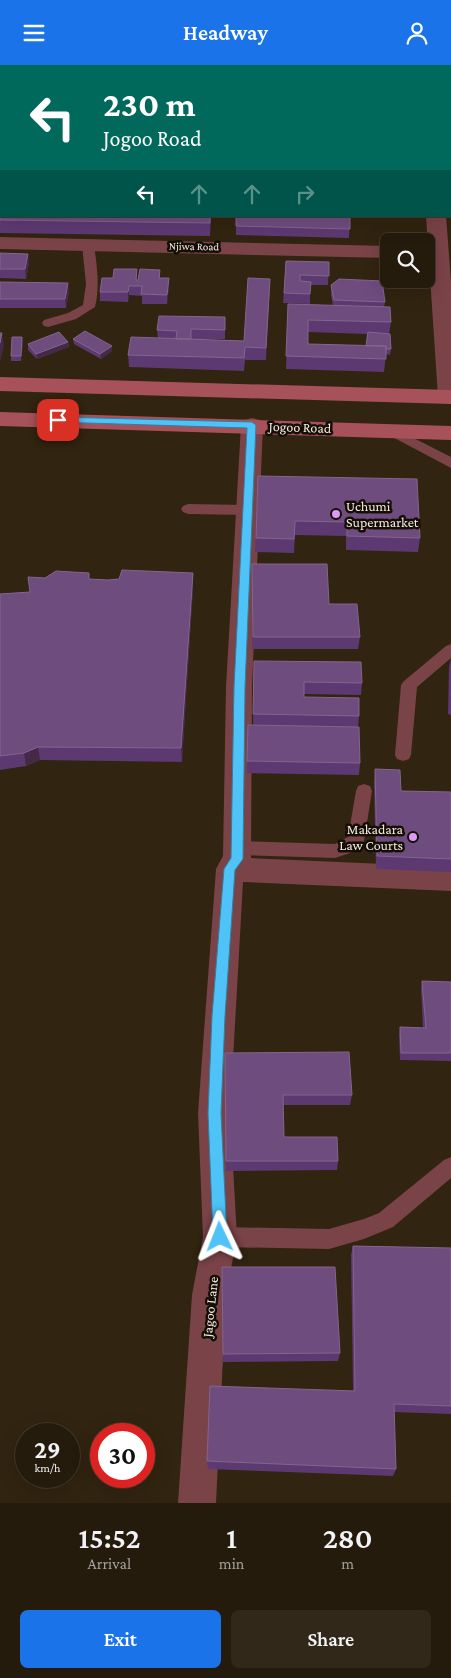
<!DOCTYPE html>
<style>
:root{--surface:#251b0c;--page:#31281a;--text:#f1f3f6;--muted:#a3a19d;--line:#42392d;--accent:#1a73e8}
body{margin:0;font-family:"Crimson Pro",serif;background:var(--page);color:var(--text);height:100vh;display:flex;flex-direction:column;font-size:19px;white-space:nowrap}
*{box-sizing:border-box;margin:0}
p{font-size:16px;color:var(--muted)}
.icon{flex:none;width:28px;height:28px;fill:none;stroke:currentColor;stroke-width:2;stroke-linecap:round;stroke-linejoin:round}
.map{position:relative;height:1438px;overflow:hidden}
.sheet{display:flex;flex-direction:column;background:var(--surface);flex:1}
.sheet>*{flex:none}
.hud{position:absolute;left:0px;top:0px;width:451px;height:152px;box-shadow:0 5px 20px #0002,0 0 0 1px var(--line);background:#00695c;color:#fff;overflow:hidden}
.tools{position:absolute;left:380px;top:168px;display:grid;gap:10px}
.tools a{display:grid;place-items:center;width:55px;height:55px;border-radius:8px;background:var(--surface);box-shadow:0 5px 20px #0002,0 0 0 1px var(--line);font-size:25px}
.speed{position:absolute;left:15px;top:1358px;display:flex;gap:10px;font-size:25px;font-weight:700;text-align:center}
.speed>*{display:grid;place-content:center;width:65px;height:65px;border-radius:50%;background:var(--surface);box-shadow:0 5px 20px #0002,0 0 0 1px var(--line);line-height:1}
.speed small{font-size:12px;font-weight:400}
.speed .limit{border:8px solid #d22;background:#fff;color:#111}
.pin{position:absolute;display:grid;place-items:center;width:42px;height:42px;color:#fff;margin:-21px;border-radius:10px;box-shadow:0 2px 8px #0006}
.me{position:absolute;width:55px;margin:-28px;rotate:358deg;stroke-linejoin:round;filter:drop-shadow(0 0 4px #0008)}
.turn{display:flex;align-items:center;gap:18px;height:105px;padding:0 20px;font-size:22px}
.turn .icon{width:65px;height:65px;stroke-width:2.5}
.turn b{display:block;font-size:35px;line-height:42px}
.lanes{display:flex;align-items:center;height:48px;padding:0 20px;background:#0003;justify-content:center;gap:25px;direction:ltr}
.lanes .off{opacity:.35}
.eta{display:flex;justify-content:space-evenly;align-items:center;height:85px;text-align:center}
.eta b{font-size:30px;font-weight:600;line-height:35px}
.button{display:flex;gap:10px;margin-top:auto;padding:10px 20px}
.button a{flex:1;height:58px;border-radius:8px;background:var(--accent);color:#fff;font-size:20px;font-weight:600;line-height:58px;text-align:center}
.button a+a{background:var(--page);color:var(--text)}
header{display:flex;justify-content:space-between;align-items:center;height:65px;padding:0 20px;background:var(--accent);color:#fff;font-size:22px;font-weight:600}
.map>svg:first-child{display:block}
.lines{fill:none;stroke-linecap:round;stroke-linejoin:round}
.lane{fill:#7a4348;fill-rule:evenodd}
.street{fill:#7a4348;fill-rule:evenodd}
.secondary{fill:#a7515a;fill-rule:evenodd}
.wall{fill:#5d3972;fill-rule:evenodd}
.shaded-wall{fill:#452946}
.building{fill:#6e4c7e;stroke:#83658d}
.route{fill:#4fc3f7;stroke:#337fa1}
.poi-dot{fill:#dd99f3;stroke:#140e06;stroke-width:2}
.labels{text-anchor:middle;dominant-baseline:central;stroke-width:5;stroke-linejoin:round;paint-order:stroke}
.far-street-label{font-size:11px;fill:#f4ebdf;stroke:#140e06}
.street-label{font-size:14px;fill:#f4ebdf;stroke:#140e06}
.poi-label{font-size:14px;fill:#f4ebdf;stroke:#140e06;text-anchor:start}
</style>
<header><svg class="icon" aria-label="menu" viewBox="0 0 24 24"><path d="M4 6h16M4 12h16M4 18h16"/></svg>Headway<svg class="icon" aria-label="person" viewBox="0 0 24 24"><circle cx="12" cy="8" r="4"/><path d="M4 21q1-7 8-7t8 7"/></svg></header>
<div class="map">
<svg width="451" height="1438" viewBox="0 0 451 1438">
<rect width="100%" height="100%" fill="#312410"/>
<g class="lines">
<path class="lane" d="M88,176L94,180C97,201 100,221 95,242L76,254L48,262L44,261L42,258L44,255L68,248L83,240L86,219L82,180Z
M390,361L451,392V403L385,368L383,365L385,362Z
M188,439L248,440L253,442L255,445L253,448L248,450L188,449L183,447L181,444L183,441Z
M451,579V593L417,622L411,690L409,694L403,696L397,694L395,690L401,620L404,616L446,581Z
M364,719L370,721L372,726L364,776L362,781L353,787L335,793L237,790L231,788L229,783L231,778L237,776L335,779L348,772L356,726L358,721Z
M451,1092V1113L393,1162L364,1174L329,1184L220,1182L213,1179L210,1172L213,1165L220,1162L329,1164L364,1154L379,1148L444,1095Z"/>
<path class="street" d="M419,0H437V1H419Z
M426,151H446L451,216V339L441,337L438,332Z
M0,172L389,181V193L0,184Z
M252,353L260,355L263,360L252,622L251,793L451,802V826L243,817L230,1048L237,1172L226,1230L216,1438H178L192,1230L203,1172L198,1048L216,804L223,791L226,622L241,360L244,355Z"/>
<path class="secondary" d="M0,312L451,325V339L0,326Z
M0,347L451,361V375L0,361Z"/>
</g>
<path class="wall" d="M439,0H451V24H450V1H439Z
M0,139L211,151L210,171L0,168Z
M228,151H350L349,173L236,170V151Z
M0,188L29,198L26,214L0,213Z
M286,196L329,197L328,220H310V239L283,238Z
M160,205V213L169,222L167,239H142V231L129,230L128,237L100,236V227L113,213L138,215Z
M270,214L266,295H245L244,306L129,302L128,290L158,273L157,265L225,261V274H192L244,276Z
M0,217L69,227L66,243H0Z
M331,220L385,237L384,242L391,257L389,269L391,284L390,290L386,289L384,307L286,304L288,239L333,241L331,230ZM308,267L367,269L366,281L308,279Z
M22,272L23,277L21,296H11V291Z
M73,274L112,286L101,294L74,279Z
M68,277L69,282L37,294L28,285V279Z
M258,411L420,473L418,487L346,485V471L295,470L294,488L255,487Z
M193,508V523L182,697L40,695L26,701L0,705V529L30,527L90,514L108,515Z
M252,512L329,539L360,572L358,584H252Z
M451,594V650L448,649L449,602Z
M254,596L362,618L361,630L304,629V632L359,651L358,662L360,698L359,710L247,708L248,660H253Z
M375,704L401,726L451,727V807L376,804L374,718Z
M422,916L451,917V996L400,995L399,970L400,962L423,963L421,924Z
M225,988L352,1030L350,1040H283L284,1072L338,1096L337,1105L226,1106Z
M353,1181L451,1183V1349L394,1347L396,1404L393,1411L208,1404L207,1396L353,1326L351,1190Z
M222,1202L340,1288L338,1296L223,1297Z"/>
<path class="shaded-wall" d="M0,0H2V1H1V7L0,12Z
M28,189L29,198L26,214L25,204Z
M169,213V222L167,239V230Z
M68,218L69,227L66,243L65,234Z
M129,221V230L128,237V227Z
M2,268L4,281L0,297V278Z
M22,272L23,277L21,296V291Z
M68,277L69,282L37,294L36,289Z
M112,281V286L101,294L100,289Z
M193,508V523L182,697L181,683Z
M38,682L40,695L26,701L24,688Z"/>
<path class="building" d="M338,0H366V1H338Z
M442,0H451V12H450V1H442Z
M0,139H1V151H210V158L0,155Z
M236,151H350V164L236,161Z
M0,188L28,189L25,204H0Z
M286,196L329,197V211L300,210V216L311,217L310,229L284,228Z
M114,204H137L136,215H138L140,204L160,205L159,213H169L167,230L141,229L142,221H129L128,227H100L102,213H113Z
M248,213L270,214L266,283L245,282L244,293L128,290L131,272L244,276Z
M339,214L382,216L385,237L334,235L331,220Z
M0,217L68,218L65,234H0Z
M288,239L390,242L391,257L308,255V279L386,281V294L286,291Z
M159,251L225,252V265L191,264V274H176L177,266L157,265Z
M85,266L112,281L100,289L73,274Z
M59,267L68,277L36,289L28,279Z
M368,267L390,269L391,284H386V281H366Z
M0,268H2L0,278Z
M12,272H22L21,291H11Z
M258,411L417,414L420,473L347,471V457L295,456L294,474L256,473Z
M252,499H327L329,539H357L360,572H253Z
M122,505L193,508L181,683L38,682L24,688L0,691V529L30,527L28,512L45,513L56,506L89,508V514L108,515L119,514Z
M254,596L361,597L362,618L304,617V632L359,633V651L253,649Z
M248,660L359,662L360,698L247,696Z
M375,704L400,705L401,726L451,727V794L377,791Z
M422,916L451,917V988H401L400,962L426,963Z
M349,987L352,1030H283L284,1072H337L338,1096H226L225,988Z
M353,1181L451,1183V1341L394,1339L396,1404L207,1396L210,1321L355,1326Z
M222,1202H335L340,1288L223,1289Z"/>
<path class="route" d="M58,352L252,357L256,360L245,622L243,794L235,805L225,951L221,1048L227,1172L225,1177L220,1179L215,1177L213,1172L208,1048L212,951L224,804L231,793L234,622L247,363L55,357V353Z"/>
<g class="poi-dot">
<circle cx="336" cy="449" r="5"/>
<circle cx="413" cy="772" r="5"/>
</g>
<g class="labels">
<g class="far-street-label">
<text transform="translate(194 181) rotate(1)">Njiwa Road</text>
</g>
<g class="street-label">
<text transform="translate(300 362) rotate(2)">Jogoo Road</text>
<text transform="translate(210 1242) rotate(-84)">Jagoo Lane</text>
</g>
<g class="poi-label">
<text x="346" y="441">Uchumi<tspan x="346" dy="16">Supermarket</tspan></text>
<text x="403" y="764" text-anchor="end">Makadara<tspan x="403" dy="16">Law Courts</tspan></text>
</g>
</g>
</svg>
<div class="tools">
<a><svg class="icon" aria-label="search" viewBox="0 0 24 24"><circle cx="10" cy="10" r="6"/><path d="M15 15l6 6"/></svg></a>
</div>
<div class="speed"><div>29<small>km/h</small></div><div class="limit">30</div></div>
<div class="pin" style="left:58px;top:355px;background:#d93025"><svg class="icon" aria-label="arrive" viewBox="0 0 24 24"><path d="M6 21V4h12l-3 4 3 4H6"/></svg></div>
<svg class="me" style="left:220px;top:1172px" viewBox="-20 -20 40 40"><path d="M0-17L14 15 0 8-14 15z" fill="#4fc3f7" stroke="#fff" stroke-width="4"/></svg>
<div class="hud">
<div class="turn"><svg class="icon" aria-label="left" viewBox="0 0 24 24"><path d="M17 20v-9H6M10 6l-5 5 5 5"/></svg><div><b>230 m</b>Jogoo Road</div></div>
<div class="lanes"><svg class="icon" aria-label="left" viewBox="0 0 24 24"><path d="M17 20v-9H6M10 6l-5 5 5 5"/></svg><svg class="icon off" aria-label="ahead" viewBox="0 0 24 24"><path d="M12 20V5M6 11l6-6 6 6"/></svg><svg class="icon off" aria-label="ahead" viewBox="0 0 24 24"><path d="M12 20V5M6 11l6-6 6 6"/></svg><svg class="icon off" aria-label="right" viewBox="0 0 24 24"><path d="M7 20v-9h11M14 6l5 5-5 5"/></svg></div>
</div>
</div>
<section class="sheet">
<div class="eta">
<div><b>15:52</b><p>Arrival</p></div>
<div><b>1</b><p>min</p></div>
<div><b>280</b><p>m</p></div>
</div>
<div class="button"><a>Exit</a><a>Share</a></div>
</section>
